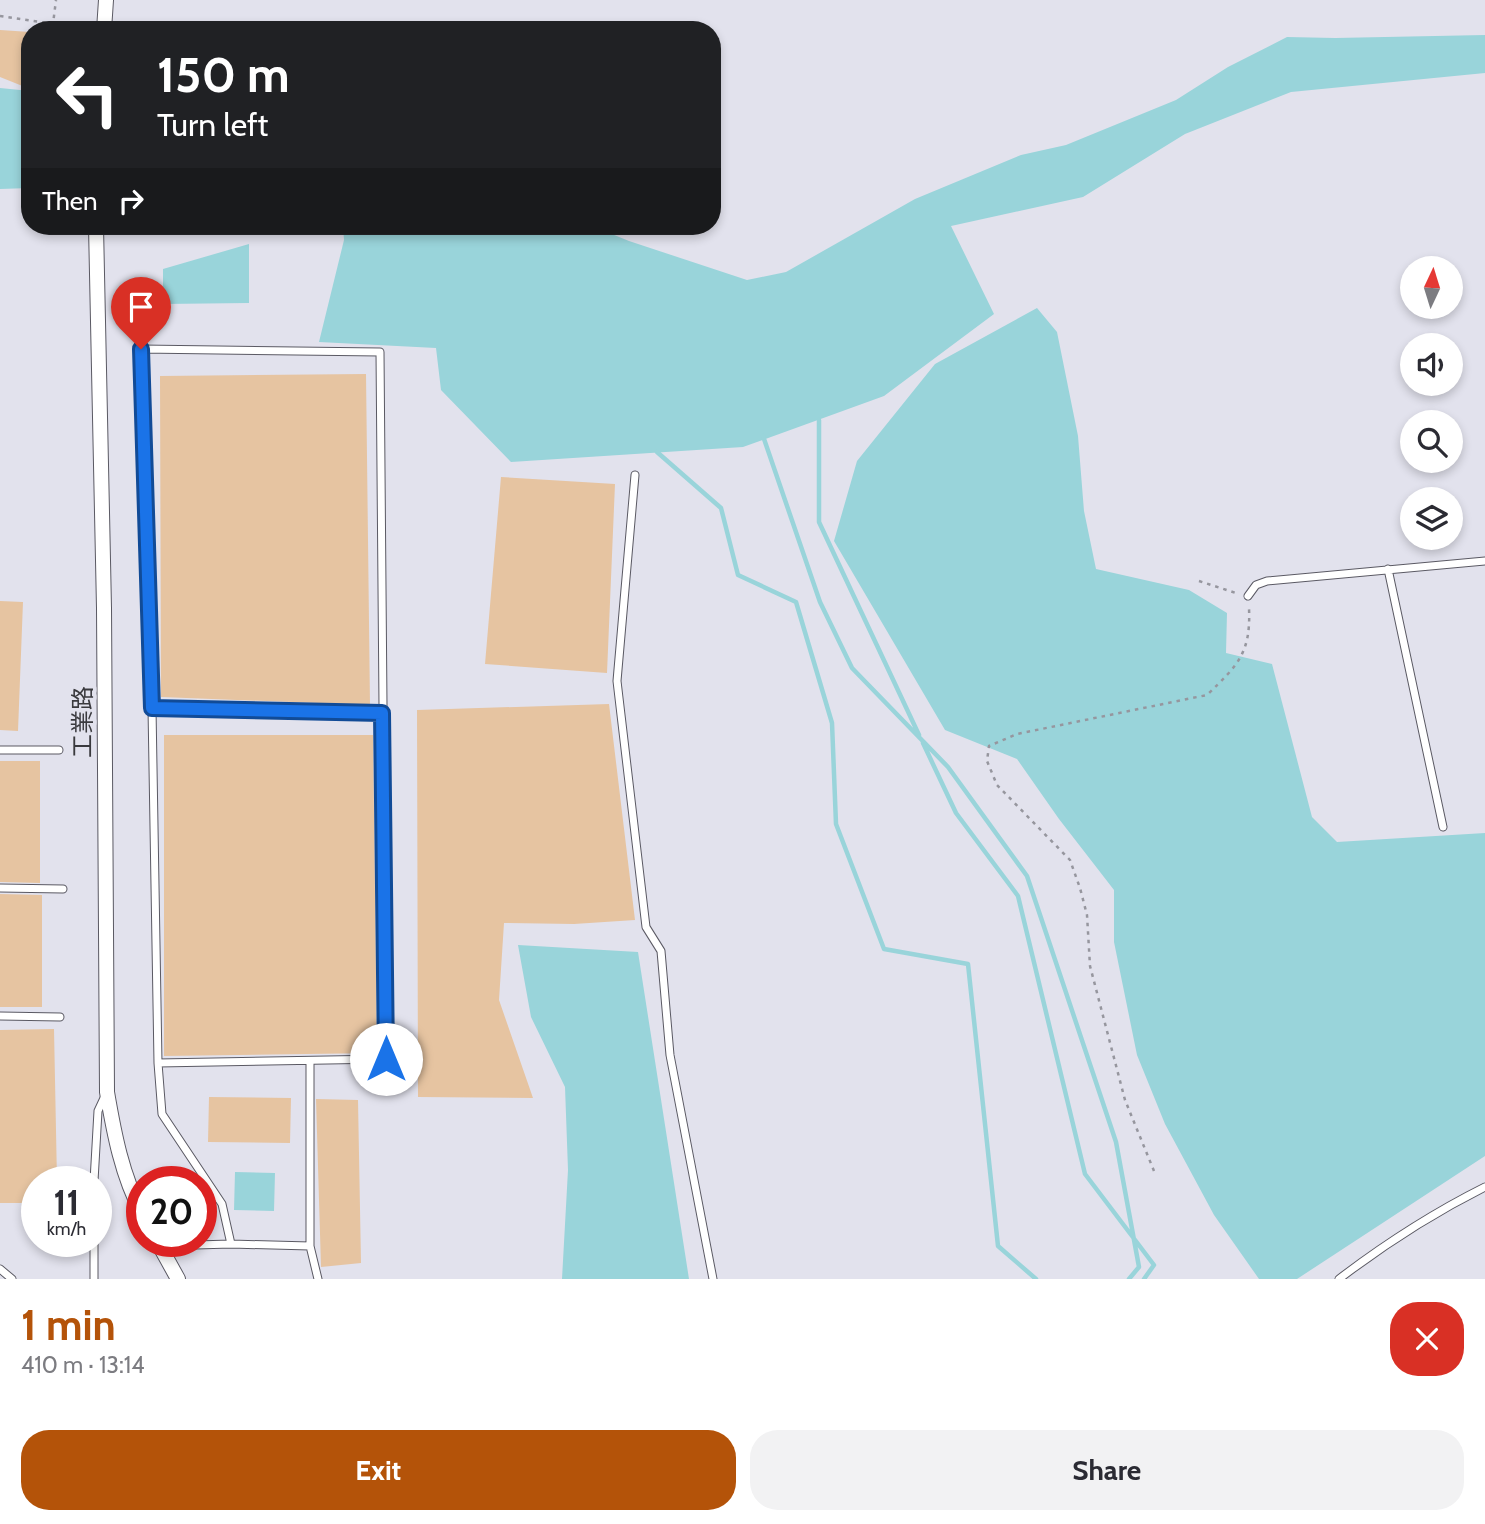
<!DOCTYPE html>
<meta charset="utf-8">
<style>
:root{--surface:#fff;--page:#f2f2f3;--text:#2b2b33;--muted:#7c7c81;--accent:#b45309}
body{margin:0;font-family:Cabin,"Noto Sans TC",sans-serif;background:var(--page);color:var(--text);height:100vh;display:flex;flex-direction:column;font-size:26px;white-space:nowrap}
*{box-sizing:border-box;margin:0}
p{font-size:23px;color:var(--muted)}
.icon{flex:none;width:38px;height:38px;fill:none;stroke:currentColor;stroke-width:2;stroke-linecap:round;stroke-linejoin:round}
.map{position:relative;height:1279px;overflow:hidden}
.side{display:flex;flex-direction:column;background:var(--surface);flex:1}
.side>*{flex:none}
.banner{position:absolute;left:21px;top:21px;width:700px;height:214px;border-radius:28px;box-shadow:0 4px 10px #0003;background:#202124;color:#fff;overflow:hidden}
.needle{width:46px;rotate:4deg}
.controls{position:absolute;left:1400px;top:256px;display:grid;gap:14px}
.controls a{display:grid;place-items:center;width:63px;height:63px;border-radius:50%;background:var(--surface);box-shadow:0 4px 10px #0003;font-size:35px}
.speed{position:absolute;left:21px;top:1166px;display:flex;gap:14px;font-size:35px;font-weight:700;text-align:center}
.speed>*{display:grid;place-content:center;width:91px;height:91px;border-radius:50%;background:var(--surface);box-shadow:0 4px 10px #0003;line-height:1}
.speed small{font-size:18px;font-weight:400}
.speed .limit{border:10px solid #d22;background:#fff;color:#111}
.pin{position:absolute;display:grid;place-items:center;width:60px;height:60px;color:#fff;margin:-72px -30px;border-radius:50% 50% 50% 0;rotate:-45deg;box-shadow:0 0 7px #0007}
.pin .icon{rotate:45deg}
.me{position:absolute;width:77px;margin:-38px;rotate:0deg;stroke-linejoin:round;filter:drop-shadow(0 0 5px #0008)}
.turn{display:flex;align-items:center;gap:24px;height:147px;padding:0 21px;font-size:32px}
.turn .icon{width:91px;height:91px;stroke-width:2.5}
.turn b{display:block;font-size:49px;line-height:60px}
.then{display:flex;align-items:center;height:66px;padding:0 21px;background:#0003;gap:14px;font-size:26px}
.round{display:grid;place-items:center;flex:none;width:74px;height:74px;border-radius:28px;background:var(--page)}
.headline{display:flex;align-items:center;justify-content:space-between;height:119px;padding:0 21px}
h1{font-size:42px;font-weight:800;line-height:52px;color:var(--accent)}
.cta{display:flex;gap:14px;margin-top:auto;padding:14px 21px}
.cta a{flex:1;height:80px;border-radius:28px;background:var(--accent);color:#fff;font-size:28px;font-weight:800;line-height:80px;text-align:center}
.cta a+a{background:var(--page);color:var(--text)}
.map>svg:first-child{display:block}
.water{fill:#99d4da}
.lines{fill:none;stroke-linecap:round;stroke-linejoin:round}
.stream{stroke:#99d4da;stroke-width:4.5}
.building{fill:#e6c4a1}
.service-casing{stroke:#5a5963;stroke-width:9}
.minor-casing{stroke:#5a5963;stroke-width:16}
.path{stroke:#96969e;stroke-width:2.5;stroke-dasharray:3.5 5;stroke-linecap:butt}
.service{stroke:#fff;stroke-width:7}
.minor{stroke:#fff;stroke-width:14}
.route-casing{stroke:#114b97;stroke-width:18}
.route{stroke:#1a73e8;stroke-width:12}
.labels{text-anchor:middle;dominant-baseline:central;stroke-width:7;stroke-linejoin:round;paint-order:stroke}
.street-label{font-size:24px;fill:#3a3a3e;stroke:#e2e2ed}
</style>
<div class="map">
<svg width="1485" height="1279" viewBox="0 0 1485 1279">
<rect width="100%" height="100%" fill="#e2e2ed"/>
<path class="water" d="M1485,35V73L1291,92L1185,134L1083,197L951,226L994,314L884,396L743,447L511,462L441,390L436,348L319,342L344,240L343,226H592L629,241L747,280L786,272L915,199L1021,155L1066,145L1176,100L1228,67L1287,37L1335,38Z
M0,88L30,91V188L0,189Z
M249,244V303L163,304V269Z
M1037,308L1057,332L1078,436L1084,511L1096,569L1189,590L1227,613L1226,653L1272,664L1312,817L1337,842L1485,833V1156L1297,1279H1259L1214,1215L1165,1124L1137,1055L1114,942V890L1059,819L1017,759L945,730L834,541L857,461L935,364Z
M518,945L638,952L689,1279H562L568,1170L565,1087L531,1017Z
M235,1172L275,1173L274,1211L234,1210Z"/>
<g class="lines">
<path class="stream" d="M819,420V522L919,735
M763,436L820,602L852,668L948,767L1027,876L1116,1142L1139,1267L1129,1279
M657,452L721,508L738,575L796,602L832,723L836,824L884,949L968,964L998,1246L1036,1279
M923,743L956,813L1018,896L1085,1174L1154,1265L1144,1279"/>
</g>
<path class="building" d="M0,30L30,32V89L0,77Z
M366,374L370,705L161,697L160,376Z
M501,477L615,484L607,673L485,664Z
M0,601L23,602L18,731L0,730Z
M609,704L635,920L574,924L504,923L499,1000L533,1098L418,1097L417,710Z
M164,735H373L377,1053L164,1056Z
M0,761H40V883L0,882Z
M0,894L42,895V1007H0Z
M54,1029L57,1181H37V1203H0V1030Z
M209,1097L291,1098L290,1143L208,1142Z
M316,1099L358,1100L361,1263L321,1267Z"/>
<g class="lines">
<g class="service-casing">
<path id="service" d="M635,475L617,681L646,927L661,951L670,1055L713,1279
M1388,569L1443,827
M1248,596L1256,585L1267,581L1485,561
M152,708L382,713
M0,750H59
M0,888L63,889
M0,1016L60,1017
M310,1062V1246L318,1279
M158,1063L386,1059L380,352L141,349L152,708L158,1063L162,1114L222,1204L231,1244L160,1246
M94,1181L98,1111L105,1096
M231,1244L310,1246
M0,1269L12,1279
M94,1279V1241
M1339,1279C1385,1244 1433,1213 1485,1187"/>
</g>
<g class="minor-casing">
<path id="minor" d="M104,30L106,0
M96,226L104,608L107,1092C114,1133 122,1176 142,1213
M157,1241L178,1279"/>
</g>
<path class="path" d="M0,16L53,24L56,0
M1199,581L1236,593
M1154,1171L1125,1100L1090,966L1087,915L1080,888L1070,860L997,785L987,761L989,746L1017,734L1207,695C1238,665 1251,653 1249,608"/>
<use href="#service" class="service"/>
<use href="#minor" class="minor"/>
</g>
<g class="lines">
<g class="route-casing">
<path id="route" d="M141,349L152,708L382,713L386,1059"/>
</g>
<use href="#route" class="route"/>
</g>
<g class="labels">
<g class="street-label">
<text transform="translate(82 722) rotate(-90)">工業路</text>
</g>
</g>
</svg>
<div class="controls">
<a><svg class="needle" viewBox="-14 -14 28 28"><path d="M0-13l5 13h-10z" fill="#e53935"/><path d="M0 13l5-13h-10z" fill="#7c7c81"/></svg></a>
<a><svg class="icon" aria-label="sound" viewBox="0 0 24 24"><path d="M4 9h4l5-4v14l-5-4H4zM17 9q2 3 0 6"/></svg></a>
<a><svg class="icon" aria-label="search" viewBox="0 0 24 24"><circle cx="10" cy="10" r="6"/><path d="M15 15l6 6"/></svg></a>
<a><svg class="icon" aria-label="layers" viewBox="0 0 24 24"><path d="M12 4l9 5-9 5-9-5zM3 14l9 5 9-5"/></svg></a>
</div>
<div class="speed"><div>11<small>km/h</small></div><div class="limit">20</div></div>
<div class="pin" style="left:141px;top:349px;background:#d93025"><svg class="icon" aria-label="arrive" viewBox="0 0 24 24"><path d="M6 21V4h12l-3 4 3 4H6"/></svg></div>
<svg class="me" style="left:386px;top:1059px" viewBox="-20 -20 40 40"><circle r="19" fill="#fff"/><path d="M0-13L10 11 0 6-10 11z" fill="#1a73e8"/></svg>
<div class="banner">
<div class="turn"><svg class="icon" aria-label="left" viewBox="0 0 24 24"><path d="M17 20v-9H6M10 6l-5 5 5 5"/></svg><div><b>150 m</b>Turn left</div></div>
<div class="then">Then<svg class="icon" aria-label="right" viewBox="0 0 24 24"><path d="M7 20v-9h11M14 6l5 5-5 5"/></svg></div>
</div>
</div>
<section class="side">
<div class="headline"><div><h1>1 min</h1><p>410 m · 13:14</p></div><a class="round" style="background:#d93025;color:#fff"><svg class="icon" aria-label="close" viewBox="0 0 24 24"><path d="M6 6l12 12M18 6L6 18"/></svg></a></div>
<div class="cta"><a>Exit</a><a>Share</a></div>
</section>
